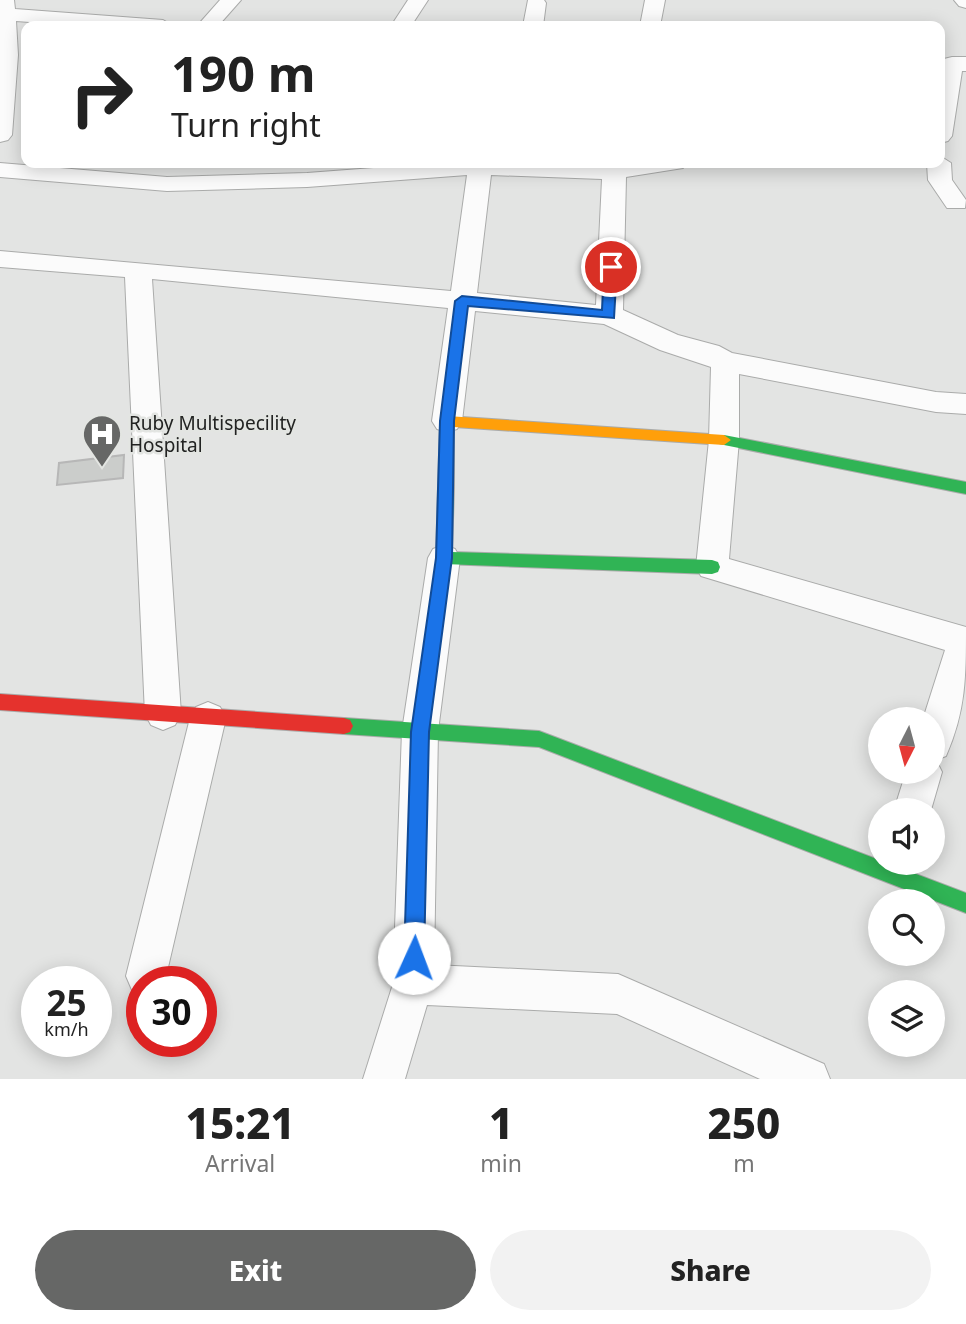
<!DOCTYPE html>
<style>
:root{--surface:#fff;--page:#f2f2f2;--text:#222;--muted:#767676;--accent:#666766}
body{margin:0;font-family:"Noto Sans",sans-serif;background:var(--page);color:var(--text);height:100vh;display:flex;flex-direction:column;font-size:26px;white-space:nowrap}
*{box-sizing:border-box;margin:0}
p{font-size:23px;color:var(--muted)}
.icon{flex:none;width:38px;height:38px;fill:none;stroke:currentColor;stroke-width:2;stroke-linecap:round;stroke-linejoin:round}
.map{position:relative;height:1079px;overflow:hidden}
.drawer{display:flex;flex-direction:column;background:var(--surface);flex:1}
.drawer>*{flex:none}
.hud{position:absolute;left:21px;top:21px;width:924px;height:147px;border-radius:14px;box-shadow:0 4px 18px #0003;background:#fff;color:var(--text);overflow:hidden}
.needle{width:46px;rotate:186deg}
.fabs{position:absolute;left:868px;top:707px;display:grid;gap:14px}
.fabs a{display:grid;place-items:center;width:77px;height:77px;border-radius:50%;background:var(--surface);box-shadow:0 4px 18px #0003;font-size:35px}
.speed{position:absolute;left:21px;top:966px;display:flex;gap:14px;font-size:35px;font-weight:700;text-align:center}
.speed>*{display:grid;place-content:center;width:91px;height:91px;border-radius:50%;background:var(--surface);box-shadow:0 4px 18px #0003;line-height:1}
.speed small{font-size:18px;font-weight:400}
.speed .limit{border:10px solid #d22;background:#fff;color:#111}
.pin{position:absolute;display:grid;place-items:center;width:60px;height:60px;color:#fff;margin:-30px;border:4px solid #fff;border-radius:50%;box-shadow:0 2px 7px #0007}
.me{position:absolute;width:77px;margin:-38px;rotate:2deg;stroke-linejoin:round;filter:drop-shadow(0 0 5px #0008)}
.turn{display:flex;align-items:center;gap:24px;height:147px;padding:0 35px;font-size:32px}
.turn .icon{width:91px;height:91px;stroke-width:2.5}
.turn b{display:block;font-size:49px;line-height:60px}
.eta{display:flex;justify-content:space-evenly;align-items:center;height:119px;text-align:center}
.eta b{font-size:42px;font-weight:800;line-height:49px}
.action{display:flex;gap:14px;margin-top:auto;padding:14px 35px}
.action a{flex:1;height:80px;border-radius:42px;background:var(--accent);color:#fff;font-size:28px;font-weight:800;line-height:80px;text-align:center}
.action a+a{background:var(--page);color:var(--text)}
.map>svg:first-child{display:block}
.building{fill:#cbcdcb;stroke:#b7b7b7;stroke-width:2}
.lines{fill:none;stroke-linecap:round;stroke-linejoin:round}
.street-casing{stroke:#aaabaa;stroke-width:2}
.fast-casing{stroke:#aaabaa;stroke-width:2}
.slow-casing{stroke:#aaabaa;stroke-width:2}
.jam-casing{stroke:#aaabaa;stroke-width:2}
.street{fill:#fbfbfb;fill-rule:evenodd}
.fast{fill:#30b455;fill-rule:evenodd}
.slow{fill:#ff9f0a;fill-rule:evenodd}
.jam{fill:#e5322d;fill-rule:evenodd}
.route{fill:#1a73e8;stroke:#114b97;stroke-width:2}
.labels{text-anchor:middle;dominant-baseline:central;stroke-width:5;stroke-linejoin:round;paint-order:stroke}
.poi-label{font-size:19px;fill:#222322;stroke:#e3e5e2;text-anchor:start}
</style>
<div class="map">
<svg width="966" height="1079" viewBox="0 0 966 1079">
<rect width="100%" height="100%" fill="#e3e4e3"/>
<path class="building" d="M124,455L123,478L57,485L59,463Z"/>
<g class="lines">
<g class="street-casing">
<path id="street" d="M0,0H14L15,9L163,20L173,26H84L16,21L18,55L12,135L8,140L0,142Z
M220,0H241L218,26H197Z
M408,0H428L411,26H391Z
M528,0H544L546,3L543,26H523Z
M645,0H665L660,26H640Z
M954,0H966V8L959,6Z
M952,57H966V71H962L952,136L948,141L940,143V72L944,59Z
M940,156L951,163L952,180L966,200L965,208H947L928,180L927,163H940Z
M0,163L167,177L307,173L440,163H687L683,168L626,177L623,310L678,335L719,346L732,353L936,392L966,394V414L936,412L739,374V440L729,559L966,627C966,676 966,711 946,756L936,760L942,772L931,810H894L906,772H933V719H923L945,650L701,576L696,567L709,440L711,367L660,350L604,324L475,311L462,421L457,429L447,432L437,429L432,421L448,308L152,279L181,714L175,725L163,730L151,725L145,714L125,277L0,267V251L451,291L467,175L307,187L167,191L0,177ZM491,175L602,179L596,305L477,293Z
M444,545L455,549L460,558L438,731L434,965L618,974L824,1064L830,1079H760L617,1014L427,1005L405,1079H363L393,984L402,731L428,558L433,549Z
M208,702L220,707L226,718L166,976L164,982H142V994L132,990L126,976L190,718L196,707Z"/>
</g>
<g class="fast-casing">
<path id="fast" d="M724,435L966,482V494L719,444L717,440L719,436Z
M446,482L454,488L452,552L712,560L718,562L720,567L718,572L712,574L444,564L438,563L436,558L438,488Z
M344,718L539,731L966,893V913L539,747L344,734L338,732L335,726L338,720Z"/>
</g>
<g class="slow-casing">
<path id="slow" d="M447,416L724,435L731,440L724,445L454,427V488L446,494L438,488L440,421Z"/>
</g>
<g class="jam-casing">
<path id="jam" d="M0,694L344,718L350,720L353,726L350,732L344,734L0,710Z"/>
</g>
<use href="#street" class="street"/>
<use href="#fast" class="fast"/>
<use href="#slow" class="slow"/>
<use href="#jam" class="jam"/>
</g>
<path class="route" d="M611,263L617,267L614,318L468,306L454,421L452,558L429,732L424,958L421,965L414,968L407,965L404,958L411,732L436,558L440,421L455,301L462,296L602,310L604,267Z"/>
<defs>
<g id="hospital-pin" transform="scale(2.0125)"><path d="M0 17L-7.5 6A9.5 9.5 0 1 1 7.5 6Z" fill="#666766" stroke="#e3e5e2"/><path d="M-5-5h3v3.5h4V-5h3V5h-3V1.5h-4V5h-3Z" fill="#fff"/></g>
</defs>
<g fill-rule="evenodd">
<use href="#hospital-pin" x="102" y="434"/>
</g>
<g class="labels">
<g class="poi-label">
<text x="129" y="423">Ruby Multispecility<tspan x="129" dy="22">Hospital</tspan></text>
</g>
</g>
</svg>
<div class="fabs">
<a><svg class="needle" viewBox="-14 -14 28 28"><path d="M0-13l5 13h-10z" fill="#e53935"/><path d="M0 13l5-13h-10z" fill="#767676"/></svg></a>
<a><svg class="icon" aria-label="sound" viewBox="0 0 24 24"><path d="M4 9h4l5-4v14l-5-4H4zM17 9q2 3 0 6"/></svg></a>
<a><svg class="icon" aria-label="search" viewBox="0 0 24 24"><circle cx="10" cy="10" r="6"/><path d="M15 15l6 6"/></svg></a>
<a><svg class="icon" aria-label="layers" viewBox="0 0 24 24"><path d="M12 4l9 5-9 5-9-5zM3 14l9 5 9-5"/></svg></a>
</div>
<div class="speed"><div>25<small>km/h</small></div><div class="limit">30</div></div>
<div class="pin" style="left:611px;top:267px;background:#d93025"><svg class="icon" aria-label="arrive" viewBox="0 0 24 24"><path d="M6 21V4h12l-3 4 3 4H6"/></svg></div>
<svg class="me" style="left:414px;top:958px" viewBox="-20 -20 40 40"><circle r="19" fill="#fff"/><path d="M0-13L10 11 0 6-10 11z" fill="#1a73e8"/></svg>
<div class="hud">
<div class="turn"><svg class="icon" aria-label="right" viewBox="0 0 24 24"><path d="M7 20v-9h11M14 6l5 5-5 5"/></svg><div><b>190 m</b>Turn right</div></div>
</div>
</div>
<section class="drawer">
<div class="eta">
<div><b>15:21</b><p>Arrival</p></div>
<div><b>1</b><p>min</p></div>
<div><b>250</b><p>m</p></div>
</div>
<div class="action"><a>Exit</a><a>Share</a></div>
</section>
